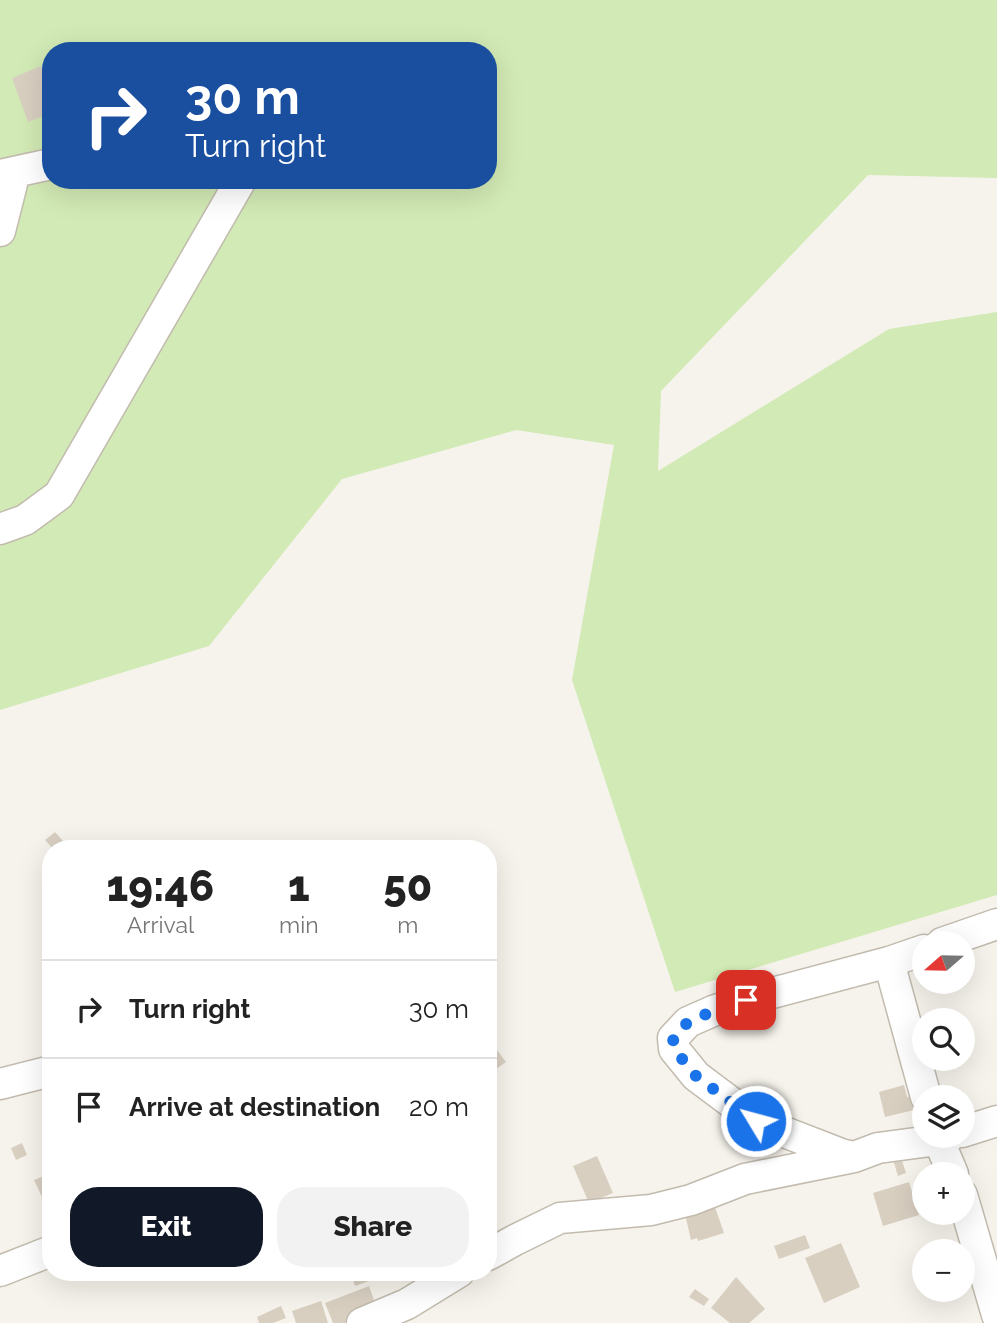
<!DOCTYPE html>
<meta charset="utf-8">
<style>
:root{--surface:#fff;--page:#f2f2f2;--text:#222;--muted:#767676;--line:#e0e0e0;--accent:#111827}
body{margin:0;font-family:Raleway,sans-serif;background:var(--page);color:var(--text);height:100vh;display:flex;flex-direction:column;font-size:26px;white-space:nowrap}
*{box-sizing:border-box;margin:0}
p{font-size:23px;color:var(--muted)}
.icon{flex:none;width:38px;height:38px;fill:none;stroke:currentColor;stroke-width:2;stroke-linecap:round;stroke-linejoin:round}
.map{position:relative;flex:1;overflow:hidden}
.side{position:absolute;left:42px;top:840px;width:455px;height:441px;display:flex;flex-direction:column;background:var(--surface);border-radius:28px;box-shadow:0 7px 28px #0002}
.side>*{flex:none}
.guide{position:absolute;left:42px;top:42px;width:455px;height:147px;border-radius:28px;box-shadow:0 7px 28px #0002;background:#1a4fa0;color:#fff;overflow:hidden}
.needle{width:46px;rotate:250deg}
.tools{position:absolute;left:912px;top:931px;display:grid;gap:14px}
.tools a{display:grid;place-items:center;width:63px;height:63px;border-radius:50%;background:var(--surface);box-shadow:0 7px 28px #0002;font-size:35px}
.pin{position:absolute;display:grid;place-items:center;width:60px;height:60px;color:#fff;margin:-30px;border-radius:14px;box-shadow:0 4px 10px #0006}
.me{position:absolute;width:77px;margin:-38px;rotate:307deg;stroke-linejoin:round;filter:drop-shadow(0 0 5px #0008)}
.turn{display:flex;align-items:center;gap:24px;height:147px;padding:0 28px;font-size:32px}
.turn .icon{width:91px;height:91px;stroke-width:2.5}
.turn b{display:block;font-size:49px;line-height:60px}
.eta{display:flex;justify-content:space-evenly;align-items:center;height:119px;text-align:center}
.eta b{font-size:42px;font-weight:800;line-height:49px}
.cta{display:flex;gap:14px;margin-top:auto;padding:14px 28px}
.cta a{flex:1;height:80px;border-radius:28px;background:var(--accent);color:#fff;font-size:28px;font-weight:800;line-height:80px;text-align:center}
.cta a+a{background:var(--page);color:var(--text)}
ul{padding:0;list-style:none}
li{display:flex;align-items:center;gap:21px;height:98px;padding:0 28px;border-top:2px solid var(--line)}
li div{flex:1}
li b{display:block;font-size:26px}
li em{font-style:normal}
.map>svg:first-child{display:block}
.green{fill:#d2eab5;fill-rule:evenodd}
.building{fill:#d8cfc1}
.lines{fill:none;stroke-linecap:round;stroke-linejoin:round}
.minor-casing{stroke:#c2bbae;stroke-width:33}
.minor{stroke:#fff;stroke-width:30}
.route{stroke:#1a73e8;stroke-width:12;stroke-dasharray:0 21.6}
</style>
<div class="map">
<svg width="997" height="1323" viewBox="0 0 997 1323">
<rect width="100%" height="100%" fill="#f6f3ec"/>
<path class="green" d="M0,0H997V178L868,175L661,391L658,471L889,329L997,312V895L675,992L572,680L614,445L516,430L342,479L209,646L0,710ZM51,51H488V180H51Z"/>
<path class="building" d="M41,66L51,90V113L28,122L12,78Z
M55,832L63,841L53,849L45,840Z
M488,1038L506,1062L488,1075Z
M904,1085L907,1097L914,1096L918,1109L885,1117L879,1092Z
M22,1143L27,1155L16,1160L11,1148Z
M900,1154L906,1173L898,1176L892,1156Z
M597,1156L613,1193L589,1203L573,1166Z
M51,1173V1198L44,1201L34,1180Z
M909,1182L919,1215L883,1226L873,1193Z
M714,1204L724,1233L698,1241L697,1238L691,1240L685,1214Z
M805,1235L810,1248L779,1259L774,1246Z
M841,1243L860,1287L824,1303L805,1258Z
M351,1272H369L372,1280L355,1286Z
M736,1277L765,1309L749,1323H730L711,1308Z
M369,1286L378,1311L347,1323H333L325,1303Z
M695,1289L709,1299L704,1306L689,1297Z
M321,1301L328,1323H296L292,1311Z
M281,1306L286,1318L273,1323H259L257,1317Z"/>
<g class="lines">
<g class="minor-casing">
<path id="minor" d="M0,175L51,164
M0,231L15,172
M0,529L25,520L59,495L241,180
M942,943L997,924
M889,962L926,1097
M0,1084L51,1071
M962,1132L997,1121
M937,1136L953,1174
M854,1157L841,1154L756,1121L696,1076L674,1049L673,1038L688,1022L713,1011L746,1000L889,962L924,950
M962,1195L997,1315
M488,1255L515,1240L560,1218L651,1210L691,1200L745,1179L854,1157L878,1148L938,1140L950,1136
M0,1271L51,1251
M362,1323L407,1304L459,1272"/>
</g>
<use href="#minor" class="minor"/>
</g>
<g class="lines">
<path class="route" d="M746,1000L713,1011L688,1022L673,1038L674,1049L696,1076L756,1121"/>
</g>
</svg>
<div class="tools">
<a><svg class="needle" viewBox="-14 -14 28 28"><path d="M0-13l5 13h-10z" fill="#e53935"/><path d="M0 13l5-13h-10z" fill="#767676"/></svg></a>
<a><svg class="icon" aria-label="search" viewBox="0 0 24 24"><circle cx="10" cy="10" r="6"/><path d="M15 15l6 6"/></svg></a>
<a><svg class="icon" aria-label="layers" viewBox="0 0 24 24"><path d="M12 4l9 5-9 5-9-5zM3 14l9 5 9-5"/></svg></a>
<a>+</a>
<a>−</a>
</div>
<div class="pin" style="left:746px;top:1000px;background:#d93025"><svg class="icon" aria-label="arrive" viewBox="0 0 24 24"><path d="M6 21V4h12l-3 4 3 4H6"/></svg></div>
<svg class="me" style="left:756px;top:1121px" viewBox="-20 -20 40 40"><circle r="17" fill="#1a73e8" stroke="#fff" stroke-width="3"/><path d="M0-11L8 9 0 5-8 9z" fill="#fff"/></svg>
<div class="guide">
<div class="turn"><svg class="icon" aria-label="right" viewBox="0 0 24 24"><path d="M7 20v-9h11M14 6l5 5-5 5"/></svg><div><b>30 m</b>Turn right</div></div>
</div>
<section class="side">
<div class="eta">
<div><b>19:46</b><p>Arrival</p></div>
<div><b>1</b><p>min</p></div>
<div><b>50</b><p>m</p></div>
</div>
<ul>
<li><svg class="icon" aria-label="right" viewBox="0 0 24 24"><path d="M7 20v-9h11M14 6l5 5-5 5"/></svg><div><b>Turn right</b></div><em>30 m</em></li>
<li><svg class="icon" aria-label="arrive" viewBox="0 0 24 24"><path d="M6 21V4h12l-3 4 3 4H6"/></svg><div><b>Arrive at destination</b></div><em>20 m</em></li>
</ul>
<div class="cta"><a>Exit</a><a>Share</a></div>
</section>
</div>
